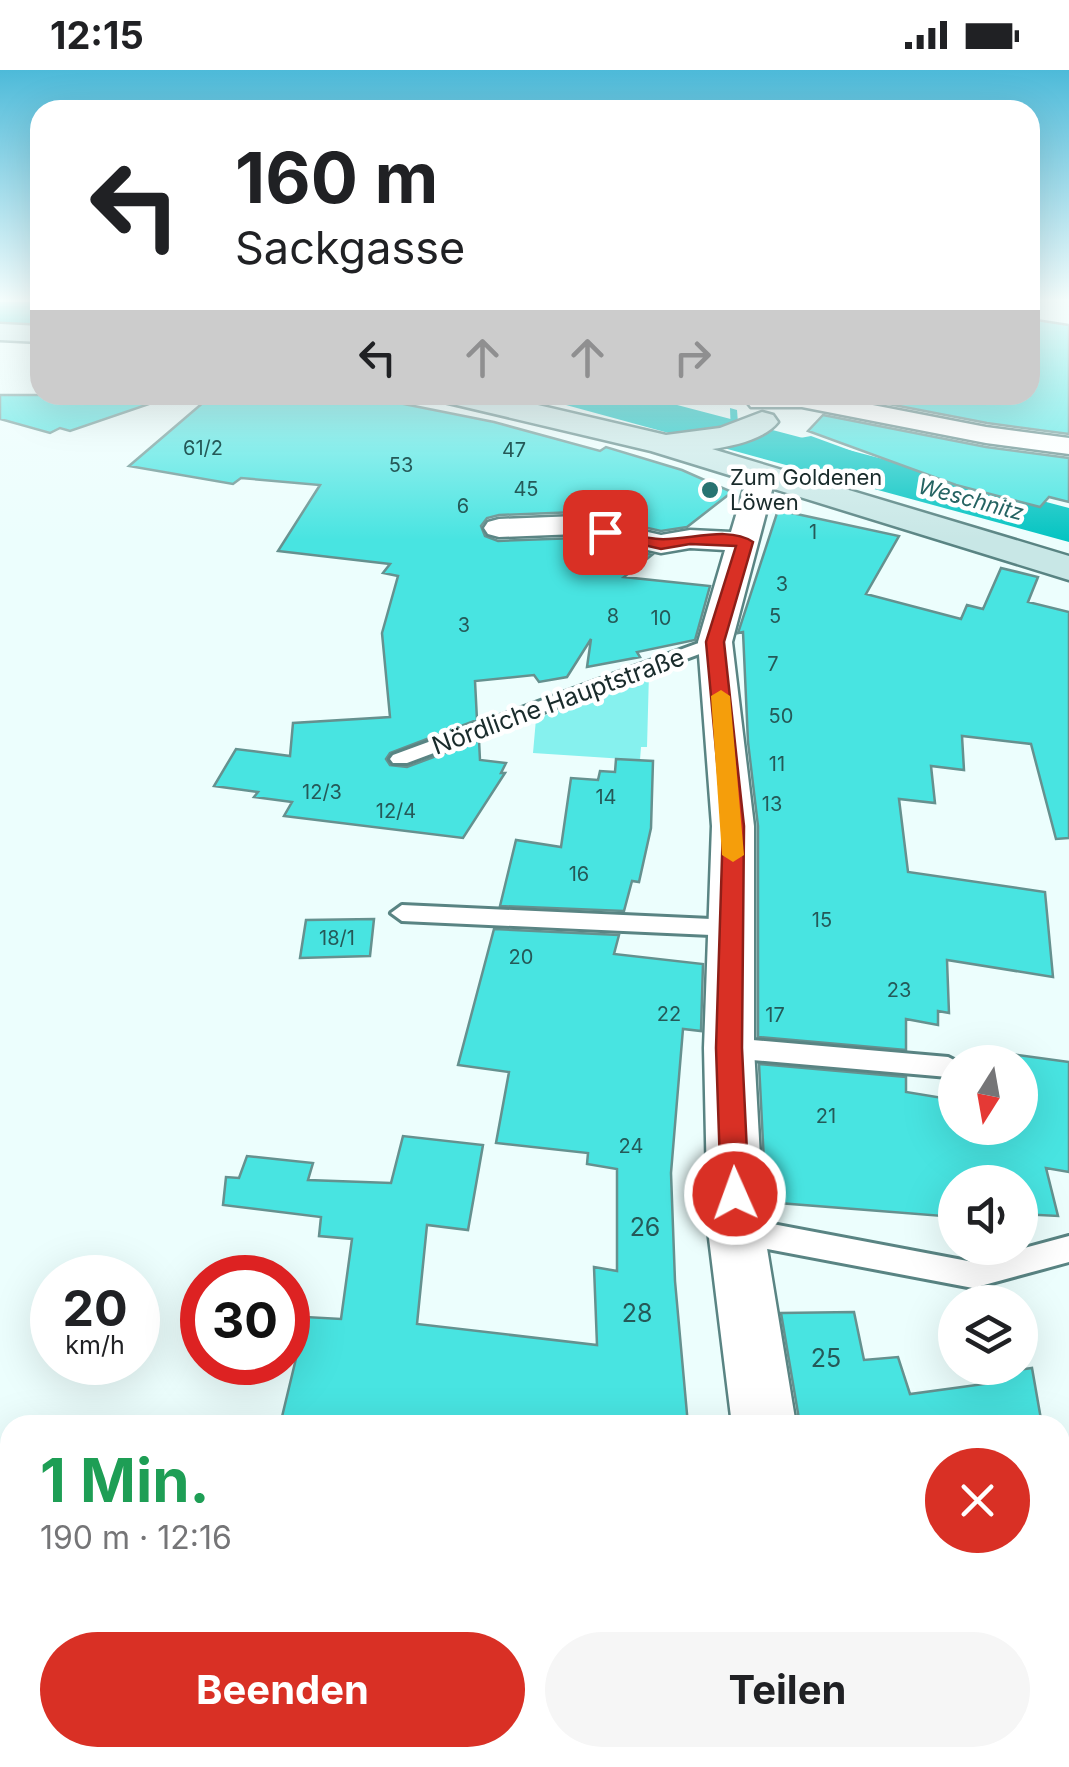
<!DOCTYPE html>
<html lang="de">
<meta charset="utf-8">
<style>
:root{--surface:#fff;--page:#f6f6f6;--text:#202124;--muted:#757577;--accent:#d93025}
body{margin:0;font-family:Inter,sans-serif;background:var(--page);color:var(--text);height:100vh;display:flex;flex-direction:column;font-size:38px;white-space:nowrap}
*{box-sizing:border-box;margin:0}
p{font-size:32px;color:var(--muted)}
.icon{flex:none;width:55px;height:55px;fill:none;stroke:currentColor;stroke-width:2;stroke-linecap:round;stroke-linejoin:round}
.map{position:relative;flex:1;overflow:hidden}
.panel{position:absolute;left:0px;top:1345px;width:1070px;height:352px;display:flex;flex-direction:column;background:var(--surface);border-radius:30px 30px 0 0;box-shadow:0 10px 40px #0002}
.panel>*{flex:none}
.guide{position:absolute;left:30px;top:30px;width:1010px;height:305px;border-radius:30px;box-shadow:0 10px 40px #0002;background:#fff;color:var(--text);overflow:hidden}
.needle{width:65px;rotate:191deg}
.fabs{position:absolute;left:938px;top:975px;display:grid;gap:20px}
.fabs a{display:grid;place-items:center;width:100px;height:100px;border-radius:50%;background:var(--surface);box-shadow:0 10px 40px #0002;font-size:50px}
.speed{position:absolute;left:30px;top:1185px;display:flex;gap:20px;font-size:50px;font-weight:700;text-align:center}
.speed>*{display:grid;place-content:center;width:130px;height:130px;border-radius:50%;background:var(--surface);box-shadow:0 10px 40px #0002;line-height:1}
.speed small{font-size:25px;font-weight:400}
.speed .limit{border:15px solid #d22;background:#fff;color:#111}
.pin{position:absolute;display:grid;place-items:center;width:85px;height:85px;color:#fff;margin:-42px;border-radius:20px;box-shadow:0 5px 15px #0006}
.me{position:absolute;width:110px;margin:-55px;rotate:358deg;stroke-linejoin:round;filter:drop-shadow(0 0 8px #0008)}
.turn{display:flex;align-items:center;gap:35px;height:210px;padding:0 40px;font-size:45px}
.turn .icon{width:130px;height:130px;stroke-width:2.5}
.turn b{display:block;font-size:70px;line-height:85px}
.lanes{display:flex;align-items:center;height:95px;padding:0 40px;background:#0003;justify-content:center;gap:50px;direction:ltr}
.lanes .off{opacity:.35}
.round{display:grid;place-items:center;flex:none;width:105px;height:105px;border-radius:52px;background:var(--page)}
.overview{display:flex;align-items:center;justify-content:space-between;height:170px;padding:0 40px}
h1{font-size:60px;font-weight:700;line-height:75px;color:#1e9e55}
.button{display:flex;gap:20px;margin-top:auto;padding:20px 40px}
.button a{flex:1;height:115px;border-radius:60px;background:var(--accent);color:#fff;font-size:40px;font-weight:700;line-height:115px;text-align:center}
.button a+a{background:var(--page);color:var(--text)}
.status{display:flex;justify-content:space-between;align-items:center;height:70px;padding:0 50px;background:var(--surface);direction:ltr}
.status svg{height:28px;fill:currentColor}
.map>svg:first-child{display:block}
.green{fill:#86f1ee}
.water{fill:#04c4c2}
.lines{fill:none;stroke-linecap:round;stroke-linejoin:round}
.stream{fill:#04c4c2;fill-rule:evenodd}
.river{fill:#04c4c2;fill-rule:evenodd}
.building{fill:#48e4e1;stroke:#65918f;stroke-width:2.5}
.lane-casing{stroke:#598483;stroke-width:6}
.street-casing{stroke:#598483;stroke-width:5}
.secondary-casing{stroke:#598483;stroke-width:5}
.lane{fill:#fff;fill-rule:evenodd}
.street{fill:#fff;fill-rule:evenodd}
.secondary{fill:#c8e7e6;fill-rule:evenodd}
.route{fill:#d93025;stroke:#8d1f18;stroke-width:2.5}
.slow{fill:#f59e0b}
.poi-dot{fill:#287371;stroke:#fff;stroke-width:4}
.labels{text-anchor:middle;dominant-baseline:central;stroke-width:9;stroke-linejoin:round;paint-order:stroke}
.number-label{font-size:20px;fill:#255958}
.far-poi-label{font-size:22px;fill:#192b2b;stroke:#fff;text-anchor:start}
.far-water-label{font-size:22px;font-style:italic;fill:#256362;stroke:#fff}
.street-label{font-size:25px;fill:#192b2b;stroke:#fff}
.near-number-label{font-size:25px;fill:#255958}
</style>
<div class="status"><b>12:15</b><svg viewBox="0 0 49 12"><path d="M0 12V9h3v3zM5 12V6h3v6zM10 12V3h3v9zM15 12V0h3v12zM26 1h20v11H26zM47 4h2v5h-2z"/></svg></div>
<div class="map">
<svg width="1069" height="1697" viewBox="0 0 1069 1697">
<rect width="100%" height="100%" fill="#ecfefd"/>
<path class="green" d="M649,603L647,677H641L640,690L533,683L536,649Z"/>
<path class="water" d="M559,325H606L710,355L681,361Z
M811,366L942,414L1069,449V465L809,394L800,368Z"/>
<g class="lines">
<path class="stream" d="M730,338L737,340L739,366L735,368L731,366Z"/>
<path class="river" d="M0,232H40V256L0,254Z
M559,325H639L1069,438V472L566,335Z"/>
</g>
<path class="building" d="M1030,249L1069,255V364L987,353L842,325H1030Z
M0,325H157L158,331L70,361L60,358L50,363L0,349Z
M212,325H359L494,352L600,381L606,377L682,400L732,422L687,457L661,461L577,442L499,445L487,448L481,456L485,466L498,471L577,468L652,485L624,507L710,516L695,570L637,582L640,587L587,597L591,569L567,607L539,612L534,605L475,611L477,650L390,683L386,689L390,695L407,697L479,670L480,690L506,693L501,703H505L463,768L284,746L292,732L254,727L258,722L214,716L236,679L290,686L293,653L390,647L382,563L398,506L383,503L390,494L278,481L320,415L241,408L233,414L129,396Z
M823,345L986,377L1069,388V432L1049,427L1040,437L956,415L808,361Z
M778,440L899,466L866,524L961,549L967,535L983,539L1001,498L1038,507L1028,532L1069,542V768L1056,769L1031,674L962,666L964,700L931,696L935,733L899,729L908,802L1045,822L1053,907L947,890L949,943L938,941V955L906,949V980L758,967V756L748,672L743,562L738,563Z
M616,689L653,691L651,758L639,812L632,811L624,841L500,836L516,770L561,777L571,708L598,710L600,701L615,702Z
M374,849L370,886L300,888L306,850Z
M494,859L619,865L614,884L703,894L701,961L683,959L671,1103L675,1211L688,1355H280L306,1247L341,1249L352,1169L319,1166L321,1147L223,1135L226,1107L239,1108L247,1086L313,1093L308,1110L391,1113L403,1066L483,1075L468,1160L427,1155L417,1254L597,1275L594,1197L617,1201V1099L587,1094L588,1083L496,1073L509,1002L458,995Z
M1011,984L1069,992V1102L1046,1098L1058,1146L1020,1144V1112H955V1147L766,1132L759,994L906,1007V1022L955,1030V1058H1020V992H1012Z
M854,1242L864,1290L898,1287L910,1324L984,1314L982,1305L1032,1298L1042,1355H800L781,1243Z"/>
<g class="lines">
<g class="lane-casing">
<path id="lane" d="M715,567L724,572L721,576L407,693H393L390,689L393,685Z
M402,835L733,850L744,858L733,866L402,851L391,843Z
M729,968L948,987L958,992H955V1005L948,1007L729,988L720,985L717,978L720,971Z
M736,1147L973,1192L1069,1166V1192L973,1218L736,1173L726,1169L722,1160L726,1151Z"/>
</g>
<g class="street-casing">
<path id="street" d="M757,325H821L986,357L1069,368V384L986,373L802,337H751L747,332Z
M762,396L772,399L776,405L732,572L754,756V978L764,1160L796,1355H732L708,1160L704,978L712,756L698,572L725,480L690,478L661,483L577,464L499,467L488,464L484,458L488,452L499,449L577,446L661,465L690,460L731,462L748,405L752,399Z
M0,1632H10V1688H41L37,1697H0Z
M537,1688H848L851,1695L540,1697Z"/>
</g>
<g class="secondary-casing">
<path id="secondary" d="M0,254L40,256V272L0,270Z
M439,325H495L666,365L720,358L762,342L773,345L778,352C765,369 733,376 712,379L1069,486V510L651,381L444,332Z"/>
</g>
<use href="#lane" class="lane"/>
<use href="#street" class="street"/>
<use href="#secondary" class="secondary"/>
</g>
<linearGradient id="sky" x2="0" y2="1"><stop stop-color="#4dbad9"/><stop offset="0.49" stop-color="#f6fffe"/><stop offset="1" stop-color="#f6fffe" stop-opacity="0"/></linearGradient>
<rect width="1069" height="470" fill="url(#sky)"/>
<path class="route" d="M605,457C622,461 642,468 659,469C687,471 728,455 753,472L724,572L744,756L742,978L749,1124L745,1132L735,1136L725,1132L721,1124L716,978L723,756L706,572L736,476L690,474L661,479L600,465V458Z"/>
<path class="slow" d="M721,620L730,626L744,785L733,792L722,785L711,626Z"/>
<circle class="poi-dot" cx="710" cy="420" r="10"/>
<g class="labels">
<g class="number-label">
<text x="203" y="378">61/2</text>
<text x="514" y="380">47</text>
<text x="401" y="395">53</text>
<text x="526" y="419">45</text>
<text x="463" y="436">6</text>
<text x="813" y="462">1</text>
<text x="782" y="514">3</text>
<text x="613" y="546">8</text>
<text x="775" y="546">5</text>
<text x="661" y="548">10</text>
<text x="464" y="555">3</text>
<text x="773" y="594">7</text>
<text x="781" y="646">50</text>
<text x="777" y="694">11</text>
<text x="322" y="722">12/3</text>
<text x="606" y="727">14</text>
<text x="772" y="734">13</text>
<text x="396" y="741">12/4</text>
<text x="579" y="804">16</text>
<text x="822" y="850">15</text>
<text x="337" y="868">18/1</text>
<text x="521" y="887">20</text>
<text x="899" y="920">23</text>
<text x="669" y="944">22</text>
<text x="775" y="945">17</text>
<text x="826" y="1046">21</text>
<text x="631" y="1076">24</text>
</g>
<g class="far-poi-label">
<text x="730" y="407">Zum Goldenen<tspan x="730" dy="25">Löwen</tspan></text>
</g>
<g class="far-water-label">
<text transform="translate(971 429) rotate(15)">Weschnitz</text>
</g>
<g class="street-label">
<text transform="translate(558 631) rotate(-20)">Nördliche Hauptstraße</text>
</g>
<g class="near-number-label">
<text x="645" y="1157">26</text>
<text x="637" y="1243">28</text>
<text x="826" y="1288">25</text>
</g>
</g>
</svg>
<div class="fabs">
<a><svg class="needle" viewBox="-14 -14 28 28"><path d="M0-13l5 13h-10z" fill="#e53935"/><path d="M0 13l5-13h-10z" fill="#757577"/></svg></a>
<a><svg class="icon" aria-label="sound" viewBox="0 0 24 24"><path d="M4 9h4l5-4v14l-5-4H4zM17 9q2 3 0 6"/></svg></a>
<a><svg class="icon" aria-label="layers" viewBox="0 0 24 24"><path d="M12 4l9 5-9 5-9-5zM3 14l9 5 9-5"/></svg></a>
</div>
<div class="speed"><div>20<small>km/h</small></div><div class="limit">30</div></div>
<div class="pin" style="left:605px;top:462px;background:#d93025"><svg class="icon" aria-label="arrive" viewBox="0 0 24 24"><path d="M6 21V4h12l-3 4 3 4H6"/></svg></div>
<svg class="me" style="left:735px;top:1124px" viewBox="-20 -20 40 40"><circle r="17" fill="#d93025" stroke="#fff" stroke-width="3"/><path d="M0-11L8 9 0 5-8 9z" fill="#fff"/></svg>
<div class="guide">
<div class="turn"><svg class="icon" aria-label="left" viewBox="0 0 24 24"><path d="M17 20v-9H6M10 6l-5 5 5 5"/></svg><div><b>160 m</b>Sackgasse</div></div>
<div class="lanes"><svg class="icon" aria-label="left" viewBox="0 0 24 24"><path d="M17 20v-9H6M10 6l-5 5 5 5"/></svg><svg class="icon off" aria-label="ahead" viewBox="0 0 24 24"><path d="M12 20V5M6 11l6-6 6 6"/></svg><svg class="icon off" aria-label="ahead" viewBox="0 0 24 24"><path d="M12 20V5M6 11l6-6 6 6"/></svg><svg class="icon off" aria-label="right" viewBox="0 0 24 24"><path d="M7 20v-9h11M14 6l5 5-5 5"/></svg></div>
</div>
<section class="panel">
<div class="overview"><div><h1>1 Min.</h1><p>190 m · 12:16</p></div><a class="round" style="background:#d93025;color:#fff"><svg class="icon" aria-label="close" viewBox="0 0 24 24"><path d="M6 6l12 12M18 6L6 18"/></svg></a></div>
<div class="button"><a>Beenden</a><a>Teilen</a></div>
</section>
</div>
